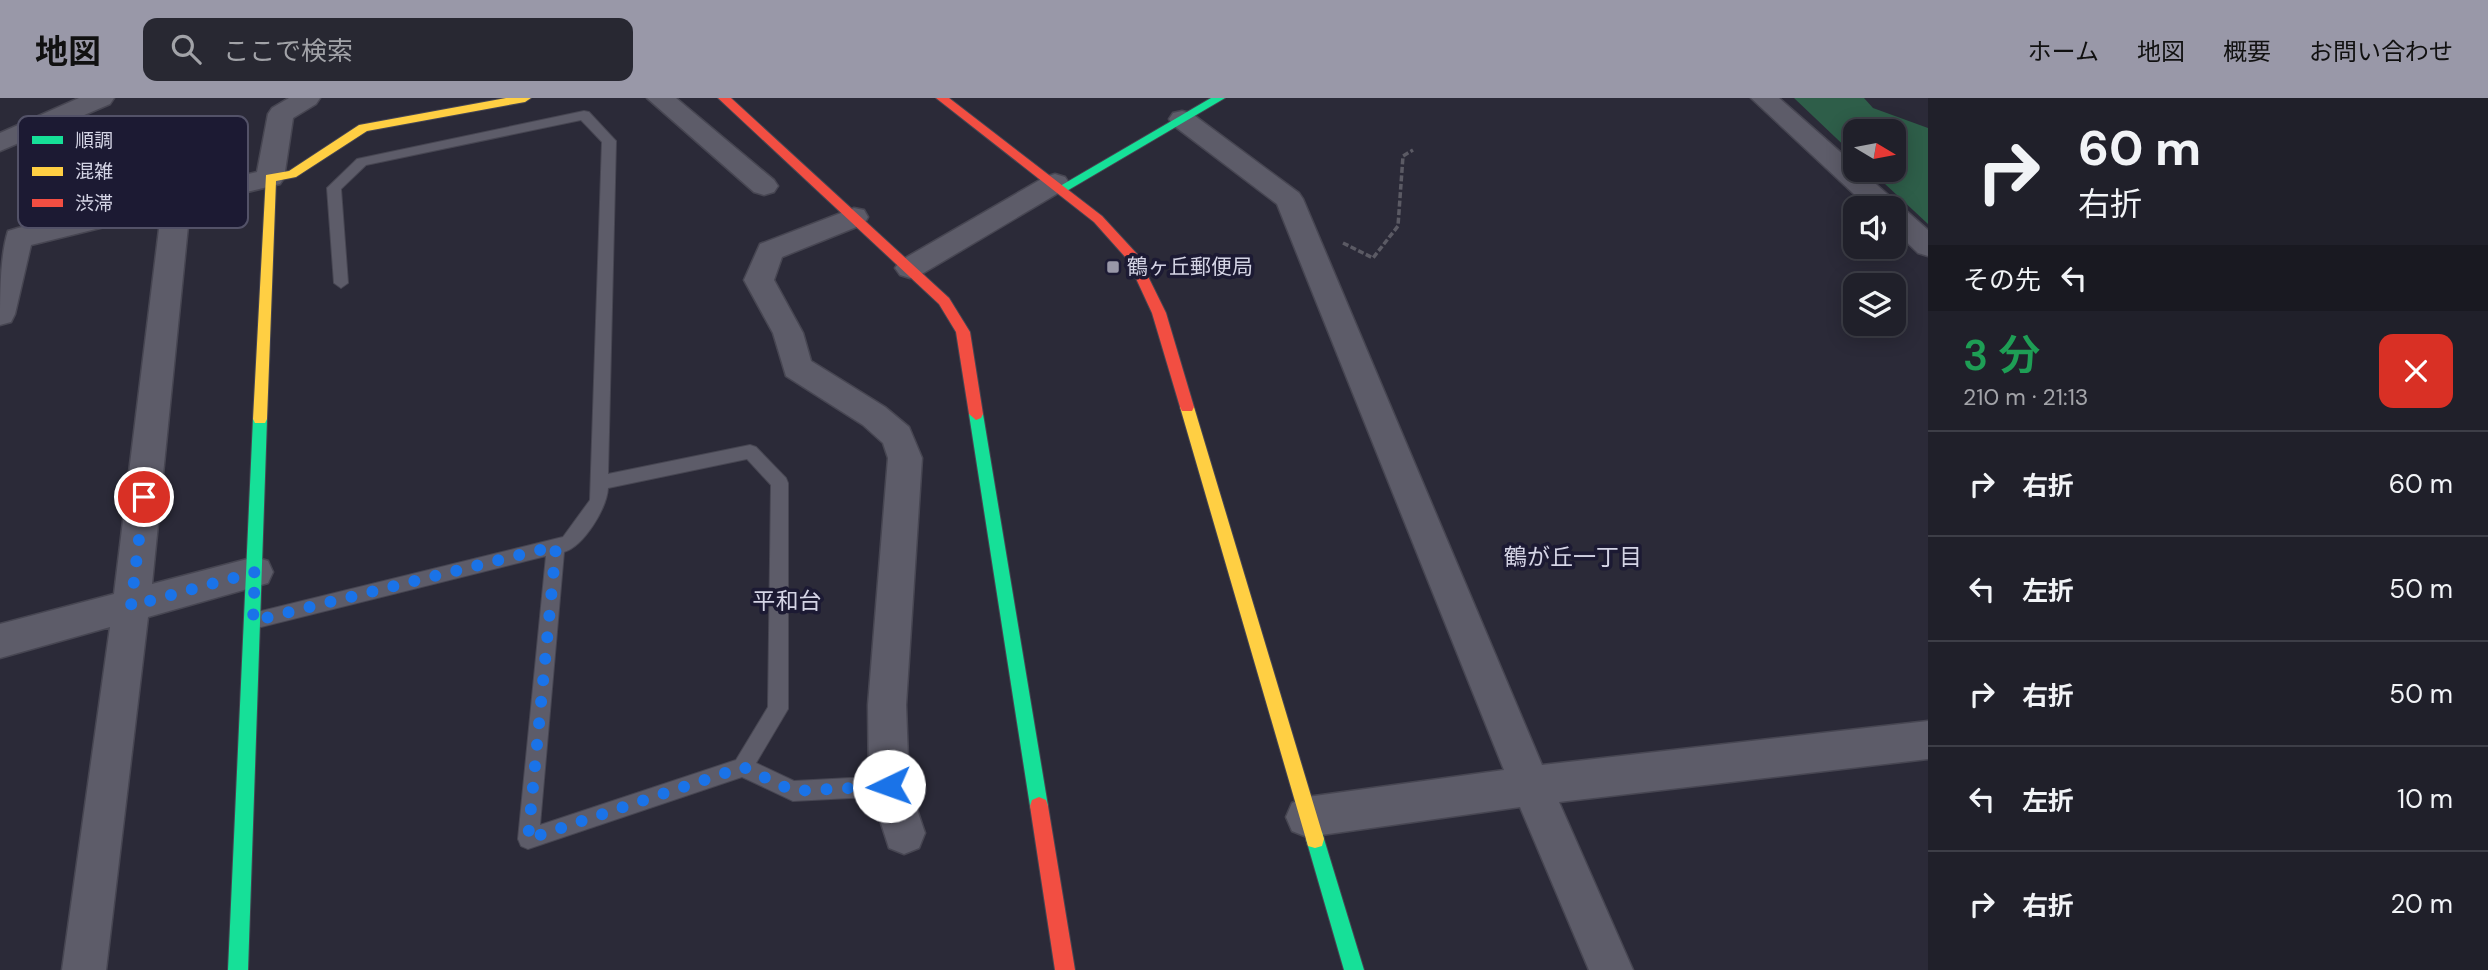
<!DOCTYPE html>
<html lang="ja">
<meta charset="utf-8">
<style>
:root{--surface:#20202a;--page:#282832;--text:#f1f3f6;--muted:#a2a3a8;--line:#3d3e47;--accent:#9998a8}
body{margin:0;font-family:"DM Sans","Noto Sans JP",sans-serif;background:var(--page);color:var(--text);height:100vh;display:flex;flex-direction:column;font-size:26px;white-space:nowrap}
*{box-sizing:border-box;margin:0}
p{font-size:23px;color:var(--muted)}
.icon{flex:none;width:38px;height:38px;fill:none;stroke:currentColor;stroke-width:2;stroke-linecap:round;stroke-linejoin:round}
.map{position:relative;flex:1;overflow:hidden}
.side{display:flex;flex-direction:column;background:var(--surface);width:560px}
.side>*{flex:none}
.hud{background:#20202a;color:var(--text);overflow:hidden}
.needle{width:46px;rotate:100deg}
.controls{position:absolute;left:1843px;top:21px;display:grid;gap:14px}
.controls a{display:grid;place-items:center;width:63px;height:63px;border-radius:14px;background:var(--surface);box-shadow:0 4px 18px #0003,0 0 0 2px var(--line);font-size:35px}
.pin{position:absolute;display:grid;place-items:center;width:60px;height:60px;color:#fff;margin:-30px;border:4px solid #fff;border-radius:50%;box-shadow:0 2px 7px #0007}
.me{position:absolute;width:77px;margin:-38px;rotate:267deg;stroke-linejoin:round;filter:drop-shadow(0 0 5px #0008)}
.turn{display:flex;align-items:center;gap:24px;height:147px;padding:0 35px;font-size:32px}
.turn .icon{width:91px;height:91px;stroke-width:2.5}
.turn b{display:block;font-size:49px;line-height:60px}
.then{display:flex;align-items:center;height:66px;padding:0 35px;background:#0003;gap:14px;font-size:26px}
.round{display:grid;place-items:center;flex:none;width:74px;height:74px;border-radius:14px;background:var(--page)}
.overview{display:flex;align-items:center;justify-content:space-between;height:119px;padding:0 35px}
h1{font-size:42px;font-weight:600;line-height:52px;color:#1e9e55}
ul{padding:0;list-style:none}
li{display:flex;align-items:center;gap:21px;height:105px;padding:0 35px;border-top:2px solid var(--line)}
li div{flex:1}
li b{display:block;font-size:26px}
li em{font-style:normal}
header{display:flex;align-items:center;gap:42px;box-sizing:border-box;height:98px;padding:0 35px;background:var(--accent);color:#111}
header strong{font-size:33px}
nav{display:flex;gap:38px;margin-inline-start:auto;font-size:24px}
.search{width:490px;height:63px;background:var(--page);display:flex;align-items:center;gap:18px;box-sizing:border-box;padding:0 24px;border-radius:14px;color:var(--muted);font-size:26px}
main{display:flex;flex:1;min-height:0}
.map>svg:first-child{display:block}
.forest{fill:#2e5e49}
.lines{fill:none;stroke-linecap:round;stroke-linejoin:round}
.lane-casing{stroke:#474652;stroke-width:2}
.street-casing{stroke:#474652;stroke-width:3}
.fast-casing{stroke:#474652;stroke-width:2}
.slow-casing{stroke:#474652;stroke-width:2}
.jam-casing{stroke:#474652;stroke-width:2}
.path{stroke:#5b5a64;stroke-width:3.5;stroke-dasharray:6 2.5;stroke-linecap:butt}
.lane{fill:#5d5c69;fill-rule:evenodd}
.street{fill:#5d5c69;fill-rule:evenodd}
.fast{fill:#16e098;fill-rule:evenodd}
.slow{fill:#ffcf43;fill-rule:evenodd}
.jam{fill:#f24e42;fill-rule:evenodd}
.route{stroke:#1a73e8;stroke-width:12;stroke-dasharray:0 21.6}
.poi-dot{fill:#9998a8;stroke:#1c1a33;stroke-width:2.5}
.labels{text-anchor:middle;dominant-baseline:central;stroke-width:7;stroke-linejoin:round;paint-order:stroke}
.poi-label{font-size:21px;fill:#d4d4e5;stroke:#1c1a33;text-anchor:start}
.neighbourhood-label{font-size:23px;fill:#d4d4e5;stroke:#1c1a33}
.key{fill:#1c1a33;stroke:#535268;stroke-width:2}
.key-label{font-size:19px;fill:#d4d4e5}
</style>
<header>
<strong>地図</strong>
<div class="search"><svg class="icon" aria-label="search" viewBox="0 0 24 24"><circle cx="10" cy="10" r="6"/><path d="M15 15l6 6"/></svg>ここで検索</div>
<nav><a>ホーム</a><a>地図</a><a>概要</a><a>お問い合わせ</a></nav>
</header>
<main>
<div class="map">
<svg width="1928" height="872" viewBox="0 0 1928 872">
<rect width="100%" height="100%" fill="#2b2a38"/>
<path class="forest" d="M1794,0H1864L1873,10L1928,30V126L1870,72H1894V33H1855V58Z"/>
<g class="lines">
<g class="lane-casing">
<path id="lane" d="M584,13L589,14L616,43L608,376L750,347L756,349L786,380L788,385V611L756,665L794,683L889,678L896,681L899,688L896,695L889,698L793,703L742,679L528,751L521,748L518,741L546,458L253,531L246,529L244,523L246,517L253,515L563,439L590,402L602,44L581,22L366,67L341,91L348,185L341,190L334,185L327,90L357,61ZM747,361L771,387L768,609L736,662L540,727L564,454C584,448 607,410 608,390Z"/>
</g>
<g class="street-casing">
<path id="street" d="M79,0H114L110,6L0,53V35Z
M289,0H320L316,6L293,20L284,80L280,86L190,108L152,486L255,459L268,463L273,474L268,485L148,519L106,872H62L110,529L0,560V526L114,496L161,115L31,147L15,216L11,224L0,227C0,198 0,158 8,133L18,130L257,74L268,16L272,10Z
M647,0H676L774,82L778,88L774,94L764,97L754,94Z
M1751,0H1779L1855,67V72H1860L1928,132V158L1918,155L1894,132V110H1869Z
M1182,13L1191,15L1299,95L1303,101L1542,667L1928,623V661L1559,704L1633,872H1589L1520,709L1307,739L1292,733L1286,719L1292,705L1307,699L1504,672L1277,106L1173,27L1169,21L1173,15Z
M1055,76L1065,79L1069,85L1065,91L920,177L910,180L900,177L895,170L900,163L1045,79Z
M854,110L864,112L868,119L864,126L782,159L774,182L803,235L811,263L885,309L909,329L922,360L906,607L909,688L925,735L919,750L904,756L889,750L869,688L868,607L888,360L883,345L863,327L786,278L773,235L744,182L760,146Z"/>
</g>
<g class="fast-casing">
<path id="fast" d="M1211,0H1225L1065,94L1061,95L1055,91Z
M976,310L983,316L1048,708L1046,714L1039,717L1032,714L1030,708L969,316Z
M260,315L267,321L248,872H228L253,321Z
M1315,732L1322,734L1324,741L1364,872H1344L1306,741L1308,734Z"/>
</g>
<g class="slow-casing">
<path id="slow" d="M506,0H531L525,4L367,33L296,79L276,83L267,321L265,325H255L253,321L266,77L289,73L359,27Z
M1187,303L1194,309L1324,741L1322,748L1315,750L1308,748L1306,741L1180,309Z"/>
</g>
<g class="jam-casing">
<path id="jam" d="M718,0H731L949,200L970,234L983,316L981,320L976,322L969,316L956,234L939,206Z
M936,0H949L1102,118L1137,156L1166,215L1194,309L1192,313H1182L1180,309L1152,215L1127,161L1094,124Z
M1039,699L1046,702L1048,708L1075,872H1055L1030,708L1032,702Z"/>
</g>
<path class="path" d="M1343,145L1373,160L1398,128L1403,58L1413,52"/>
<use href="#lane" class="lane"/>
<use href="#street" class="street"/>
<use href="#fast" class="fast"/>
<use href="#slow" class="slow"/>
<use href="#jam" class="jam"/>
</g>
<g class="lines">
<path class="route" d="M144,399L131,508L255,474L253,523L556,448L528,741L743,669L793,693L889,688"/>
</g>
<rect class="poi-dot" x="1106" y="162" width="14" height="14" rx="3.5"/>
<g class="labels">
<g class="poi-label">
<text x="1127" y="169">鶴ヶ丘郵便局</text>
</g>
<g class="neighbourhood-label">
<text x="1573" y="459">鶴が丘一丁目</text>
<text x="787" y="503">平和台</text>
</g>
</g>
<rect x="18" y="18" width="230" height="112" rx="10" class="key"/>
<rect x="32" y="38" width="31" height="8" fill="#16e098"/>
<rect x="32" y="69" width="31" height="9" fill="#ffcf43"/>
<rect x="32" y="101" width="31" height="8" fill="#f24e42"/>
<g class="key-label">
<text x="75" y="49">順調</text>
<text x="75" y="80">混雑</text>
<text x="75" y="112">渋滞</text>
</g>
</svg>
<div class="controls">
<a><svg class="needle" viewBox="-14 -14 28 28"><path d="M0-13l5 13h-10z" fill="#e53935"/><path d="M0 13l5-13h-10z" fill="#a2a3a8"/></svg></a>
<a><svg class="icon" aria-label="sound" viewBox="0 0 24 24"><path d="M4 9h4l5-4v14l-5-4H4zM17 9q2 3 0 6"/></svg></a>
<a><svg class="icon" aria-label="layers" viewBox="0 0 24 24"><path d="M12 4l9 5-9 5-9-5zM3 14l9 5 9-5"/></svg></a>
</div>
<div class="pin" style="left:144px;top:399px;background:#d93025"><svg class="icon" aria-label="arrive" viewBox="0 0 24 24"><path d="M6 21V4h12l-3 4 3 4H6"/></svg></div>
<svg class="me" style="left:889px;top:688px" viewBox="-20 -20 40 40"><circle r="19" fill="#fff"/><path d="M0-13L10 11 0 6-10 11z" fill="#1a73e8"/></svg>
</div>
<section class="side">
<div class="hud">
<div class="turn"><svg class="icon" aria-label="right" viewBox="0 0 24 24"><path d="M7 20v-9h11M14 6l5 5-5 5"/></svg><div><b>60 m</b>右折</div></div>
<div class="then">その先<svg class="icon" aria-label="left" viewBox="0 0 24 24"><path d="M17 20v-9H6M10 6l-5 5 5 5"/></svg></div>
</div>
<div class="overview"><div><h1>3 分</h1><p>210 m · 21:13</p></div><a class="round" style="background:#d93025;color:#fff"><svg class="icon" aria-label="close" viewBox="0 0 24 24"><path d="M6 6l12 12M18 6L6 18"/></svg></a></div>
<ul>
<li><svg class="icon" aria-label="right" viewBox="0 0 24 24"><path d="M7 20v-9h11M14 6l5 5-5 5"/></svg><div><b>右折</b></div><em>60 m</em></li>
<li><svg class="icon" aria-label="left" viewBox="0 0 24 24"><path d="M17 20v-9H6M10 6l-5 5 5 5"/></svg><div><b>左折</b></div><em>50 m</em></li>
<li><svg class="icon" aria-label="right" viewBox="0 0 24 24"><path d="M7 20v-9h11M14 6l5 5-5 5"/></svg><div><b>右折</b></div><em>50 m</em></li>
<li><svg class="icon" aria-label="left" viewBox="0 0 24 24"><path d="M17 20v-9H6M10 6l-5 5 5 5"/></svg><div><b>左折</b></div><em>10 m</em></li>
<li><svg class="icon" aria-label="right" viewBox="0 0 24 24"><path d="M7 20v-9h11M14 6l5 5-5 5"/></svg><div><b>右折</b></div><em>20 m</em></li>
</ul>
</section>
</main>
